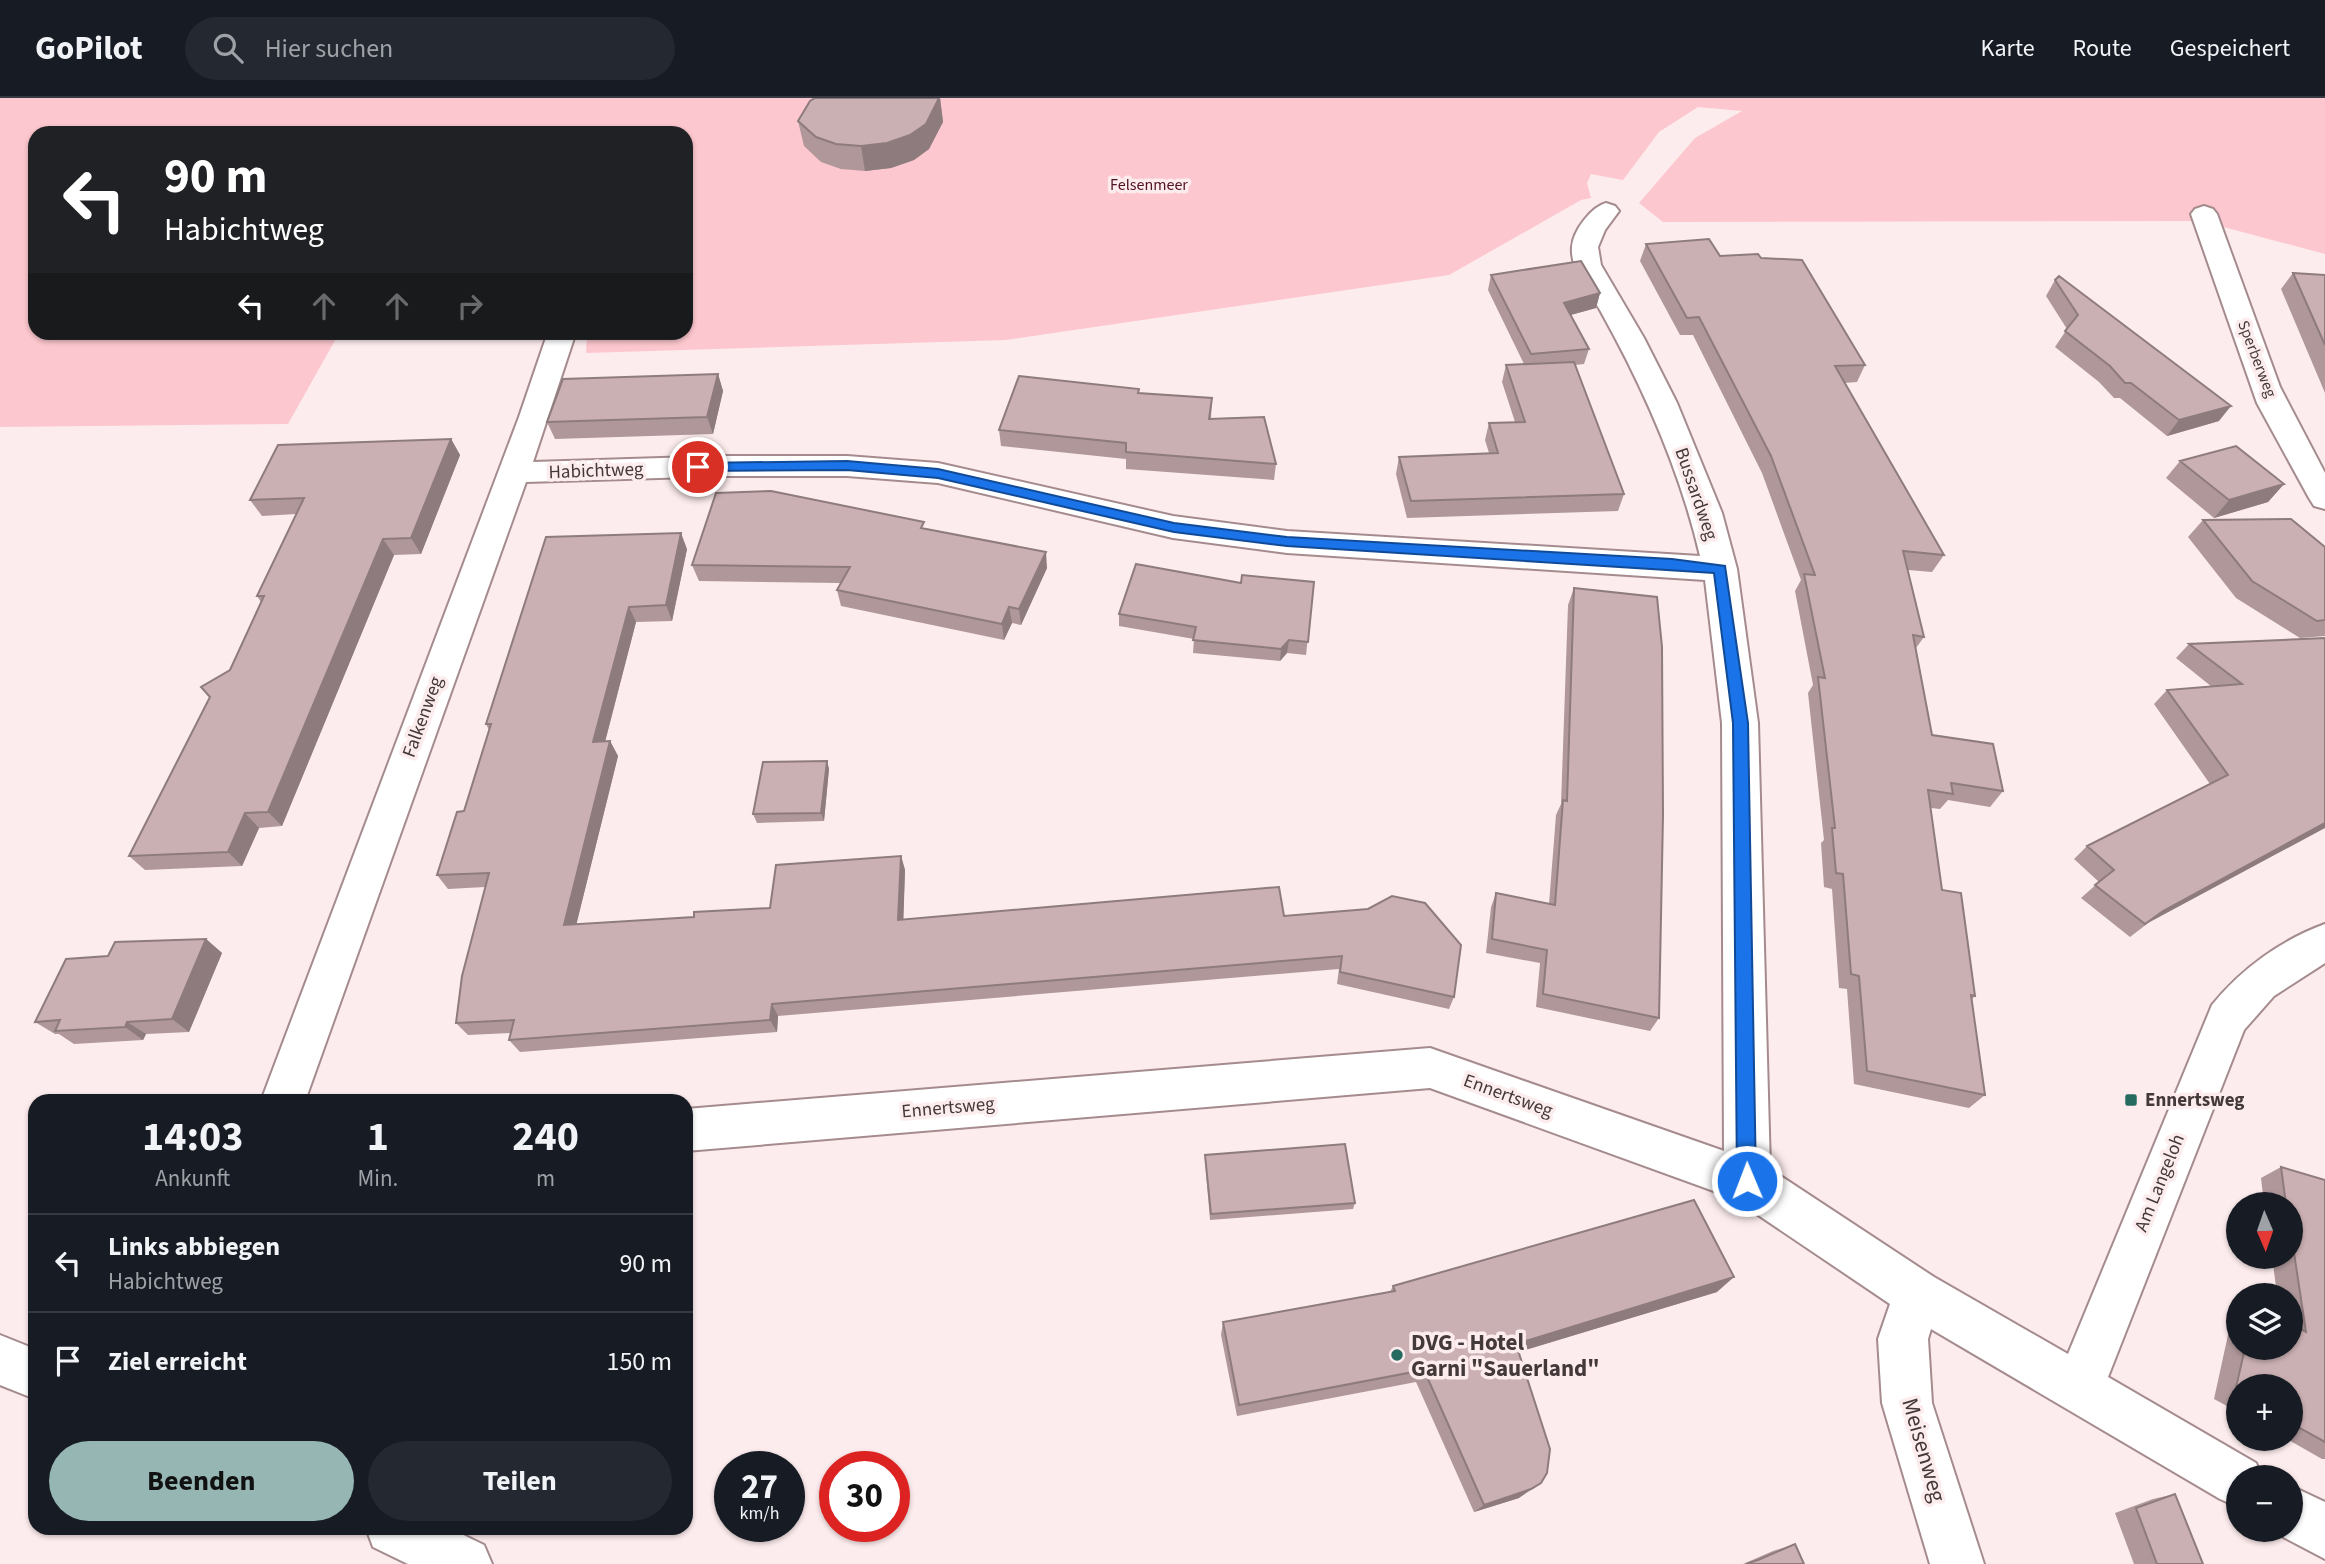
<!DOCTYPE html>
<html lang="de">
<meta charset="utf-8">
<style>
:root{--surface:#171b24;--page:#242831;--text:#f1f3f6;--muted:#9ea1a6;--line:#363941;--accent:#95b6b2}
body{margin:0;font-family:"Source Sans 3",sans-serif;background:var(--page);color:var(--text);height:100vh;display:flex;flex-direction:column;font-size:26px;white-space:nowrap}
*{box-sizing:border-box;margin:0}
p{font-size:23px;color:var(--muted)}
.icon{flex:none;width:38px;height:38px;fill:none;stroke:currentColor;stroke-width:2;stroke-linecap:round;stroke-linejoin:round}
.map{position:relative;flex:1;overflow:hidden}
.sheet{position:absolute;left:28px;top:996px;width:665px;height:441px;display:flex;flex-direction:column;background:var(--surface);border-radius:21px;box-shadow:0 2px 5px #0004}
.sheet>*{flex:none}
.hud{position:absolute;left:28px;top:28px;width:665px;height:214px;border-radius:21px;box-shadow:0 2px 5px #0004;background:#202124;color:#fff;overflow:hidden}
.needle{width:46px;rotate:178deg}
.fabs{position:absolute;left:2226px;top:1094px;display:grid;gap:14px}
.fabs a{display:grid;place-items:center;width:77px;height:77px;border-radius:50%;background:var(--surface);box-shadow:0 2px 5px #0004;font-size:35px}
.speed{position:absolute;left:714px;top:1353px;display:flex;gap:14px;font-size:35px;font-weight:700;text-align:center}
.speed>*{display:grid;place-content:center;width:91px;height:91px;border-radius:50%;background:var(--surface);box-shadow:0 2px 5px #0004;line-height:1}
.speed small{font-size:18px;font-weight:400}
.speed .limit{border:10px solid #d22;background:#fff;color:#111}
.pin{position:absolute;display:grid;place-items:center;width:60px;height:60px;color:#fff;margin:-30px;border:4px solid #fff;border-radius:50%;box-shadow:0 2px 7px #0007}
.me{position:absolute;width:77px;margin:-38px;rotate:359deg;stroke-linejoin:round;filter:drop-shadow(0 0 5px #0008)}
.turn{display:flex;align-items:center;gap:24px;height:147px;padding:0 21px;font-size:32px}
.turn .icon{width:91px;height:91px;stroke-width:2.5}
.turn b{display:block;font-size:49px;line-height:60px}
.lanes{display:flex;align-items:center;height:66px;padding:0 21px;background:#0003;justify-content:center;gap:35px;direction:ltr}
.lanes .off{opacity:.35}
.eta{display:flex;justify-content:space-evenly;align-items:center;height:119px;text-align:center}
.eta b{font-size:42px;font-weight:700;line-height:49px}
.primary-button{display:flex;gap:14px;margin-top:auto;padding:14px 21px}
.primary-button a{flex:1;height:80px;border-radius:42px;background:var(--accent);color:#111;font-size:28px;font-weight:700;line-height:80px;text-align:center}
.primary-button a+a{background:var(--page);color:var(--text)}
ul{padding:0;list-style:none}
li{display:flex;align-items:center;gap:21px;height:98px;padding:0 21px;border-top:2px solid var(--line)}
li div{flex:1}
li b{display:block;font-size:26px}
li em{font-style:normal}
header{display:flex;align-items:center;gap:42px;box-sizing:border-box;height:98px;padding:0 35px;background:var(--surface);border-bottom:2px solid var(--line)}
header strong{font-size:33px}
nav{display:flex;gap:38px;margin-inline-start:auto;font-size:24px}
.search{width:490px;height:63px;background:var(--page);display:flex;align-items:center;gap:18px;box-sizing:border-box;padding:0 24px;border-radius:38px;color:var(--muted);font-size:26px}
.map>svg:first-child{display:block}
.green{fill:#fcc7ce}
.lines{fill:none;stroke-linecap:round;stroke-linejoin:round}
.minor-casing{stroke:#a58b8e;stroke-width:4}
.tertiary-casing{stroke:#a58b8e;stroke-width:4}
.minor{fill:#fff;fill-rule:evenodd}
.tertiary{fill:#fff;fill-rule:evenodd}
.wall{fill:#af979a}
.shaded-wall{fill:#8e7b7d}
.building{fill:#cbb0b3;stroke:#8e7b7d;stroke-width:2}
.route{fill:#1a73e8;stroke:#114b97;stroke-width:2}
.poi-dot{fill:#256b60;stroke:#fdeced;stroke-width:2.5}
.labels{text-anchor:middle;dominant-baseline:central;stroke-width:7;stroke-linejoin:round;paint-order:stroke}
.far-park-label{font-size:16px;fill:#511222;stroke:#fdeced}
.far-street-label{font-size:16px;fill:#44393a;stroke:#fdeced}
.street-label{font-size:19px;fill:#44393a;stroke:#fdeced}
.poi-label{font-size:19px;font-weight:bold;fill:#44393a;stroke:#fdeced;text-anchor:start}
.near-poi-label{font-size:23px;font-weight:bold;fill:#44393a;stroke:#fdeced;text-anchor:start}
.near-street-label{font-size:23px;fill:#44393a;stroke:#fdeced}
</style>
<header>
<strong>GoPilot</strong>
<div class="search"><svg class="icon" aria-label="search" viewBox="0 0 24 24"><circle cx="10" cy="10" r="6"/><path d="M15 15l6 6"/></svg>Hier suchen</div>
<nav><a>Karte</a><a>Route</a><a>Gespeichert</a></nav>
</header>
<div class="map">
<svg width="2325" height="1466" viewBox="0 0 2325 1466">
<rect width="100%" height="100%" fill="#fdeced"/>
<path class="green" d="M0,0H2325V156L2201,123L1663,124L1639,105L1695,40L1742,13L1698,9L1659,34L1623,82L1591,76L1587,85L1591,100L1581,102L1449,177L1006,242L586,255L587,235L686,234V35H35V234L393,235L338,237L288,326L0,329Z"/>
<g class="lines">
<g class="minor-casing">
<path id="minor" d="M1606,105L1615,108L1619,113L1605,132L1598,149L1601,167L1644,240L1677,305L1722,415L1737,471L1758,625L1770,1071L1934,1179L2068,1256L2212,907C2241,871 2281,842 2325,826V865L2274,898L2244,932L2108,1279L2256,1365L2262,1379H2238V1409L2220,1401L1931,1231L1928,1241L1932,1305L1984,1466H1930L1882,1305L1878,1241L1890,1206L1733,1100L1430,990L686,1053V1011L1430,950L1724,1053L1722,625L1705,482L1287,455L1173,440L938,385L847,378H725L526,384L305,1003H261L519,319L548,234H576L533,364L725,358H847L938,365L1173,418L1287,433L1700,458C1680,372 1643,289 1600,212C1590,195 1570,171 1572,149C1573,133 1591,109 1606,105Z
M2204,108L2213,111L2217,116L2280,289L2325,375V411L2314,408L2309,400L2257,305L2191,116L2195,111Z
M2291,1388L2325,1404V1461L2272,1433L2291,1432Z"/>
</g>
<g class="tertiary-casing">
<path id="tertiary" d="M0,1237L35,1251V1301L0,1287Z
M366,1430H449L484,1447L492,1466H408L373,1449Z"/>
</g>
<use href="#minor" class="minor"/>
<use href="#tertiary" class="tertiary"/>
</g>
<path class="wall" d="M940,0L943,24L929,51L914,62L891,70L865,73L841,71L821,64L804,48L798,23Z
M1646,146L1720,158L1761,160L1865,267L1857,284L1844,285L1944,457L1932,474L1908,472L1924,539L1916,550L1932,637L2003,693L1990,709L1948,702L1940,711L1931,710L1942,792L1975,898L1971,902L1985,997L1969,1010L1854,986L1847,891L1839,890L1832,791L1824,789L1821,745L1824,742L1808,595L1813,587L1795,493L1801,482L1762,375L1693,237H1680L1640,163Z
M2293,175L2325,177V295L2281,191Z
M1491,177L1600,195L1596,210L1570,217L1589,251L1584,266L1575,267L1624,396L1618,413L1407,420L1396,376L1399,359L1489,355L1485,342L1489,325L1515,324L1502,284L1506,267L1524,266L1488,192Z
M2055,182L2219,323L2167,338L2120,300H2114L2099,284L2055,249L2067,231L2046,198Z
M718,276L723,293L713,336L555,341L547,324Z
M1139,295L1212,300L1211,321L1276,366L1274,382L1126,371V361L1001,348L999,332Z
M451,341L460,357L421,456L394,457L282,728L259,730L242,768L145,772L129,758L230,572L261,504L257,498L296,416L262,418L250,402Z
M2180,363L2284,386L2268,404L2214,420L2166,380Z
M2203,422L2325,449V538L2300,540L2236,500L2188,439Z
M926,431L1047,470L1021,527L1012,525L1004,542L841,508L837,492L840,485L699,483L692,467Z
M687,451L672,523L636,524L605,644L610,643L618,658L576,827L694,819L770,810L901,758L905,772L903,821L1284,818L1454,899L1449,911L1337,886L1339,871L778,918L777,934L520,954L509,942L511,935L468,937L456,925L485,789L448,791L437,777L464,713L489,632L486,626Z
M1314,484L1306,557L1287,555L1280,563L1193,555L1194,541L1119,528V516L1241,485Z
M1574,490L1659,920L1650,933L1536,909L1540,865L1486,855L1491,809L1496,795L1549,806L1556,717L1561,706L1568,507Z
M2325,540L2148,825L2130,839L2081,800L2099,784L2074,761L2087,748L2210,686L2154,606L2167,592L2212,589L2176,560L2189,546Z
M827,663L829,671L824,723L757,725L753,716Z
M206,841L222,855L189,934L146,936L143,942L74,946L59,936H55L35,924L108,858Z
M1205,1057L1355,1105L1353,1111L1210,1122L1205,1063Z
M2281,1069L2325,1082V1361H2322L2285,1340H2291V1288H2238V1314L2214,1301L2233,1214L2238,1212V1250H2291V1197H2277L2272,1158H2291V1106H2264L2261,1080Z
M1393,1188L1717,1194L1519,1254V1400L1474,1414L1416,1284L1237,1318L1221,1237L1223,1224L1390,1194Z
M2175,1396L2203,1466H2134L2115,1415L2153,1401Z
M1795,1446L1804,1466H1743L1773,1453Z"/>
<path class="shaded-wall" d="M940,0L943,24L929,51L914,62L891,70L865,73L861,48Z
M1600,195L1596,210L1560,220L1564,205Z
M718,276L723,293L713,336L707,319Z
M2231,308L2219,323L2167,338L2179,322Z
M451,341L460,357L421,456L411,440Z
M2284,386L2268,404L2214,420L2229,402Z
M681,435L687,451L672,523L666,507Z
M383,441L394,457L282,728L268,714Z
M1046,454L1047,470L1021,527L1019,511Z
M629,509L636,524L601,659L593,644Z
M1009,509L1012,525L1004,542L1002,526Z
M1289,542L1287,555L1280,563L1281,551Z
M610,643L618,658L573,840L564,827Z
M827,663L829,671L824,723L821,715Z
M245,715L259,730L242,768L228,754Z
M2325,725V730L2148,825L2130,839L2163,813Z
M901,758L905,772L903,835L898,822Z
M206,841L222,855L189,934L172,921Z
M772,906L778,918L777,934L770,922Z
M127,924L146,936L143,942L125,929Z
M1734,1179L1717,1194L1505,1258L1516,1246Z
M1541,1385L1519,1400L1474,1414L1484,1407Z"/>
<path class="building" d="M815,0H939L926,26L910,37L887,45L861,48L836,46L816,39L798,23L810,3Z
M1709,141L1720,158L1758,156L1761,160L1802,162L1865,267L1835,268L1944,457L1903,453L1924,539L1913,537L1932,637L1993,646L2003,693L1951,685L1953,696L1928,692L1942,792L1961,795L1975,898L1971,897L1985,997L1867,973L1859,878L1851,876L1843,776L1836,775L1832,730H1835L1818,579L1825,580L1804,476L1815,477L1771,358L1699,219L1687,220L1646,146Z
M1581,163L1600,195L1564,205L1589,251L1531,256L1491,177Z
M2293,175L2325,177V247Z
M2059,178L2231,308L2179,322L2131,285H2125L2110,268L2065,233L2078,217L2055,182Z
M1574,264L1624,396L1411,403L1399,359L1498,355L1489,325L1525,324L1506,267Z
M718,276L707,319L547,324L563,281Z
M1019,278L1139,291L1138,295L1212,300L1209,321L1264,319L1276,366L1126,354V345L999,332Z
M451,341L411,440L383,441L268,714L245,715L228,754L129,758L210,599L201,589L230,572L264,498H257L304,400L250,402L278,347Z
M2236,348L2284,386L2229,402L2180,363Z
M771,393L924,424L921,430L1046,454L1019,511L1009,509L1002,526L837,492L850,469L692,467L716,395Z
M2291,421L2325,449V522L2317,523L2252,483L2203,422Z
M681,435L666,507L629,509L593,644L610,643L564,827L694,819V814L770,810L776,767L901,758L898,822L1279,789L1284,818L1368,811L1392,798L1425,805L1461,847L1454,899L1340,874L1342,858L772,906L770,922L509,942L514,922L456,925L462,878L489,775L437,777L457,714L464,713L491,626H486L546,439Z
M1136,466L1241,485L1242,477L1314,484L1308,544L1289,542L1281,551L1193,542L1196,529L1119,516Z
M1574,490L1657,499L1662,549L1663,717L1659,920L1543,896L1547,852L1492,841L1496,795L1555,807L1563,702L1567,703Z
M2325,540V725L2163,813L2145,826L2095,787L2114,772L2087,748L2228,677L2167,592L2242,586L2189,546Z
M827,663L821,715L753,716L763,664Z
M206,841L172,921L127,924L125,929L55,933L60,922L35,924L66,861L108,858L115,844Z
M1345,1046L1355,1105L1211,1116L1205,1057Z
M2281,1069L2325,1082V1344L2291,1325V1288H2238V1296L2235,1294L2245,1250H2291V1226L2306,1234L2291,1135V1106H2286Z
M1694,1102L1734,1179L1516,1246L1550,1351L1547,1375L1541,1385L1531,1391L1484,1407L1424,1272L1239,1307L1223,1224L1395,1193L1393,1188Z
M2175,1396L2203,1466H2157L2136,1410Z
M1795,1446L1804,1466H1746L1758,1462Z"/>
<path class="route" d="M847,363L938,371L1174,425L1287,439L1672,461L1725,468L1748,625L1756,1083L1754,1090L1747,1092L1740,1090L1737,1083L1733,625L1714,475L1287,448L1174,434L938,380L847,372L698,373L691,369L698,365Z"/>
<g class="poi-dot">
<rect x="2124" y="995" width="14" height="14" rx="3.5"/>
<circle cx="1397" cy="1257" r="7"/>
</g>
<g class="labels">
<g class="far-park-label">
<text x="1149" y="87">Felsenmeer</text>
</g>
<g class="far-street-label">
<text transform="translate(2257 261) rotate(69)">Sperberweg</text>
</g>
<g class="street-label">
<text transform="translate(596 373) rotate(-2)">Habichtweg</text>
<text transform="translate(1696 396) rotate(71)">Bussardweg</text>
<text transform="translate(423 619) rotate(-70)">Falkenweg</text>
<text transform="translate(1508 998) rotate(20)">Ennertsweg</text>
<text transform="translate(948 1010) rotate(-5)">Ennertsweg</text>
<text transform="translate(2160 1085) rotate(-68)">Am Langeloh</text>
</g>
<g class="poi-label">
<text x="2145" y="1002">Ennertsweg</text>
</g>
<g class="near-poi-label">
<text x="1411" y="1244">DVG - Hotel<tspan x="1411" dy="26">Garni "Sauerland"</tspan></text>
</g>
<g class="near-street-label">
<text transform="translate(1924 1352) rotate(74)">Meisenweg</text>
</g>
</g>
</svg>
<div class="fabs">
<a><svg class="needle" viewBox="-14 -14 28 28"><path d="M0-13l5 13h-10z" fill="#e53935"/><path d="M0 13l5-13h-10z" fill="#9ea1a6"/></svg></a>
<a><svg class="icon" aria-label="layers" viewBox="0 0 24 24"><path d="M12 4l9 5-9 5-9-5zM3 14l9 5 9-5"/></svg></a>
<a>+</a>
<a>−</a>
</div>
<div class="speed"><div>27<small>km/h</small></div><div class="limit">30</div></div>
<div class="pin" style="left:698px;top:369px;background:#d93025"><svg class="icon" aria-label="arrive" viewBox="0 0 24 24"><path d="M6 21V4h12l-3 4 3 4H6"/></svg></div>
<svg class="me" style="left:1747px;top:1083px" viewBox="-20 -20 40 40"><circle r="17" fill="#1a73e8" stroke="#fff" stroke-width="3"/><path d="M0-11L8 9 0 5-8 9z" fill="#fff"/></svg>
<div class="hud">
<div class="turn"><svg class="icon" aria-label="left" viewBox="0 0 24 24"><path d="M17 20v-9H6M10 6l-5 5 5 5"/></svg><div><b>90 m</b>Habichtweg</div></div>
<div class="lanes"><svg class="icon" aria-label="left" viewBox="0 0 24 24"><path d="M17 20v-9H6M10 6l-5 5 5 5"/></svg><svg class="icon off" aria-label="ahead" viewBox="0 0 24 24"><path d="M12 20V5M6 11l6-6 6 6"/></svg><svg class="icon off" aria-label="ahead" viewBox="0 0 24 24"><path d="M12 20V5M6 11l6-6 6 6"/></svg><svg class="icon off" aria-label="right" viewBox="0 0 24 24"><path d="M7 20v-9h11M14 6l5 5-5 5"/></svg></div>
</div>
<section class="sheet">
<div class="eta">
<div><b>14:03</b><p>Ankunft</p></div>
<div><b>1</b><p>Min.</p></div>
<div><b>240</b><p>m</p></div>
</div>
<ul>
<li><svg class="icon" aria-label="left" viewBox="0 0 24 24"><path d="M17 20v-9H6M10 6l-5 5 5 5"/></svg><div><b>Links abbiegen</b><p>Habichtweg</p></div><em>90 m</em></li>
<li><svg class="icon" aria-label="arrive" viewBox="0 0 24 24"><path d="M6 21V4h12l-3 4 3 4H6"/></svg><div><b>Ziel erreicht</b></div><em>150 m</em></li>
</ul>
<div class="primary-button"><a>Beenden</a><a>Teilen</a></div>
</section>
</div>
